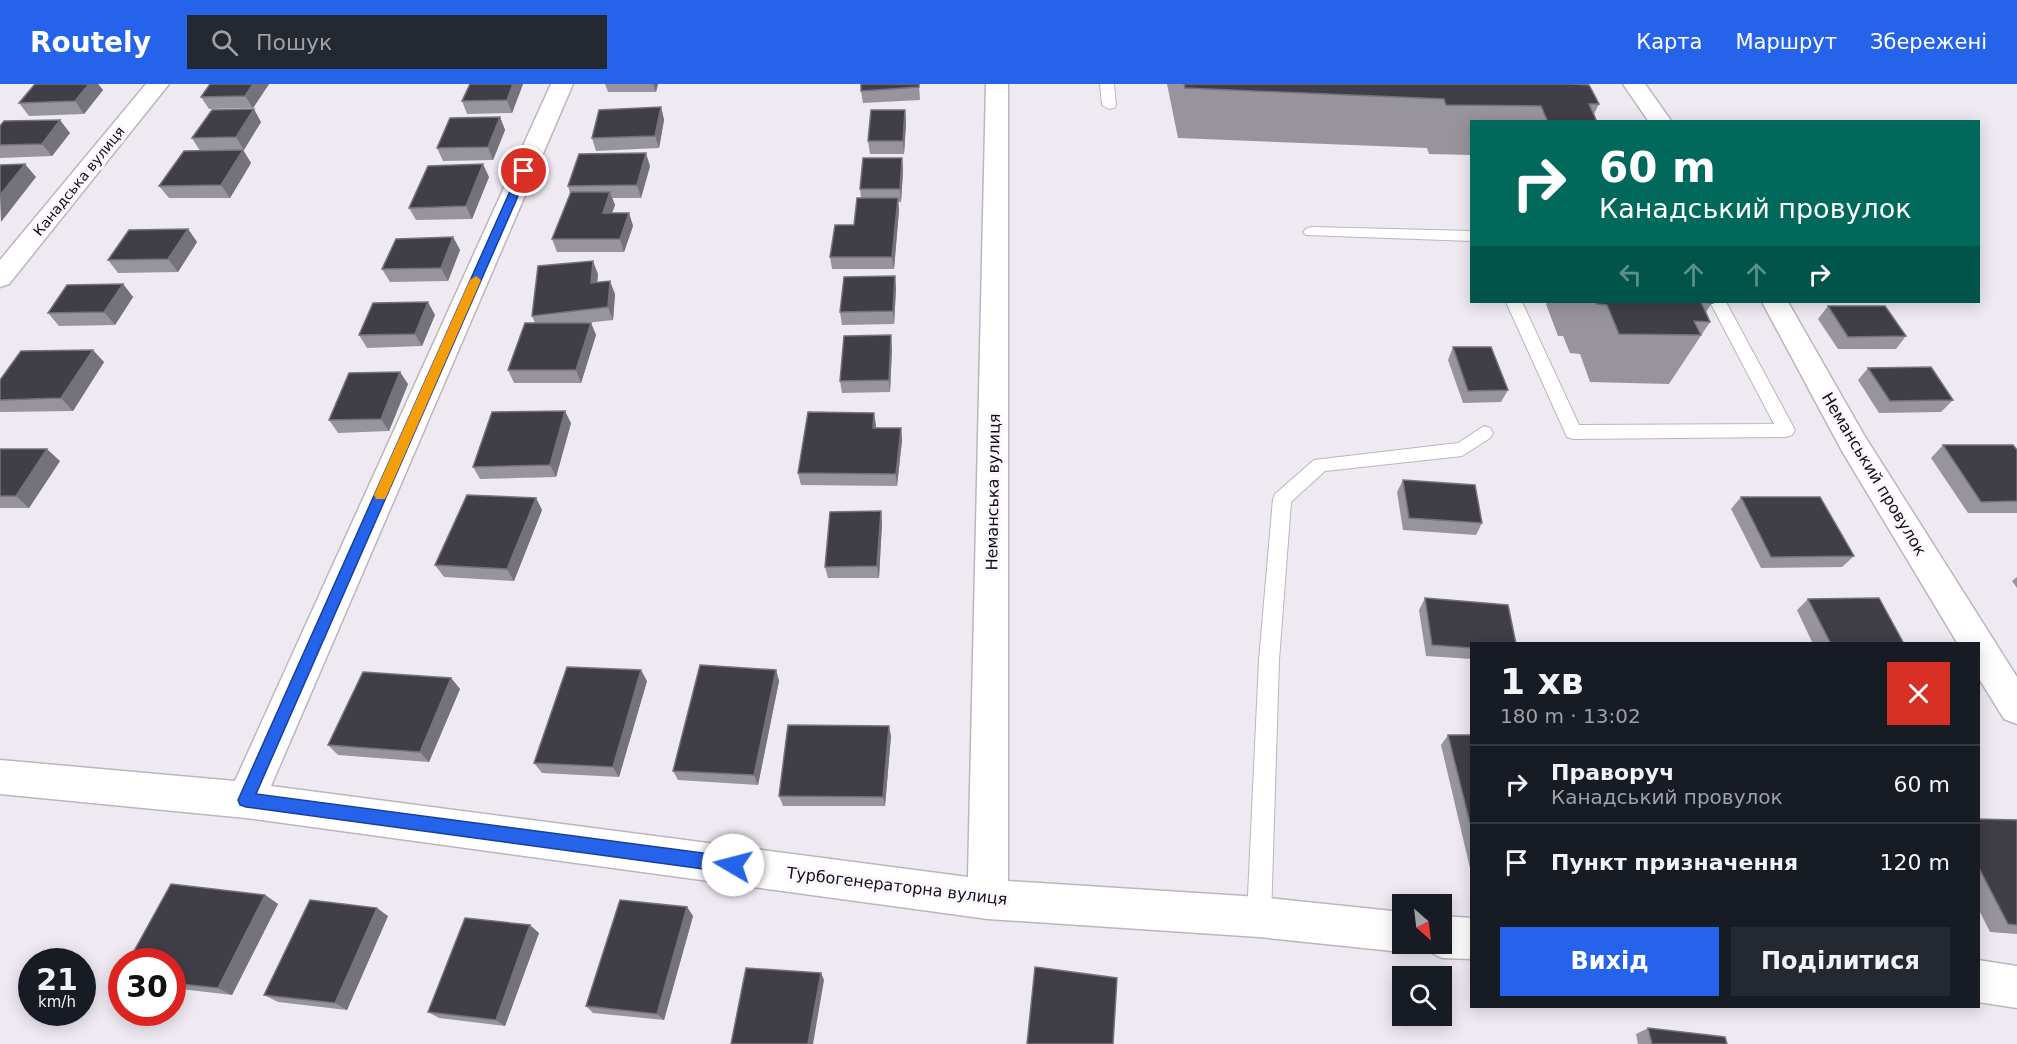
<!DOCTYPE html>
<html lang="uk">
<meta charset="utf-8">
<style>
:root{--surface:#171b24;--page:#242831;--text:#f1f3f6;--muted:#9ea1a6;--line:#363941;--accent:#2563eb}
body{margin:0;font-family:"DejaVu Sans",sans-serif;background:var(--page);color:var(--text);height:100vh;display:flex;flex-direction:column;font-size:22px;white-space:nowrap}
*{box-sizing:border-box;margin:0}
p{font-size:20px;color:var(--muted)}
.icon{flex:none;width:33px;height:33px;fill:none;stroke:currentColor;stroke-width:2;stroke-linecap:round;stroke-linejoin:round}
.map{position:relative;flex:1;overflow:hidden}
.panel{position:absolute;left:1470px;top:558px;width:510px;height:366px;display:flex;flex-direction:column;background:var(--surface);border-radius:0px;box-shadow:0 3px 15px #0003}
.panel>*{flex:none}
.top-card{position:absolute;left:1470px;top:36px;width:510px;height:183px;border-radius:0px;box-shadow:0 3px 15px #0003;background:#00695c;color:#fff;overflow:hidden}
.needle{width:39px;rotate:152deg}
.controls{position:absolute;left:1392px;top:810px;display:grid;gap:12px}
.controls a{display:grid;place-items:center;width:60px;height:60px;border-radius:0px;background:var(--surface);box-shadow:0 3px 15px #0003;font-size:30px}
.speed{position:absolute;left:18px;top:864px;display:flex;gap:12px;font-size:30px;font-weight:700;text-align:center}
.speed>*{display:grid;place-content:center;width:78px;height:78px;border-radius:50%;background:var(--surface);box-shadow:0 3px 15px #0003;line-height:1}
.speed small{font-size:15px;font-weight:400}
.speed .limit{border:9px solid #d22;background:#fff;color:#111}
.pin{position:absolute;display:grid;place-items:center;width:51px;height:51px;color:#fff;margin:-26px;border:3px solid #fff;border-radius:50%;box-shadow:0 2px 6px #0007}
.me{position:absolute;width:66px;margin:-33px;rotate:278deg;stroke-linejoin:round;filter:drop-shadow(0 0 4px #0008)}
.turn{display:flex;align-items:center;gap:21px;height:126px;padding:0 30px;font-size:27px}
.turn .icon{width:78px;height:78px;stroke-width:2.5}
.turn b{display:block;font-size:42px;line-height:51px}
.lanes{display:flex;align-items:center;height:57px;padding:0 30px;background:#0003;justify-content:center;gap:30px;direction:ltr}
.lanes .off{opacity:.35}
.round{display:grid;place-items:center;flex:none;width:63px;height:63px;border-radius:0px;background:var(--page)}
.summary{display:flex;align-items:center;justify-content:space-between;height:102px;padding:0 30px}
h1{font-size:36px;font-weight:800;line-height:45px}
.primary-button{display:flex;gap:12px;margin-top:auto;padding:12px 30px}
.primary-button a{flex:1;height:69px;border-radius:0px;background:var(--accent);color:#fff;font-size:24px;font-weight:800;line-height:69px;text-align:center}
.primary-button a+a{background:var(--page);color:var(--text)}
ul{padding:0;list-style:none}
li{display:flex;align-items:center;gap:18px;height:78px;padding:0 30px;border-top:2px solid var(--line)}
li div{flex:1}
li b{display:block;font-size:22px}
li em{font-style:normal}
header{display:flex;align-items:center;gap:36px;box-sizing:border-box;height:84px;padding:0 30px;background:var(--accent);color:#fff}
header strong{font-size:28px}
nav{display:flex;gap:33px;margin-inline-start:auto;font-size:21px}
.search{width:420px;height:54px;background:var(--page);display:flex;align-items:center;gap:15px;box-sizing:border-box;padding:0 21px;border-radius:0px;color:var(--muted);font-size:22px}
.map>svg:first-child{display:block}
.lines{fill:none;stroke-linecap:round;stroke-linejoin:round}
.lane-casing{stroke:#bbb5be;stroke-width:2}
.street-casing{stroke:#bbb5be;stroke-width:3}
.lane{fill:#fff;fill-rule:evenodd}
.street{fill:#fff;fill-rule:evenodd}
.wall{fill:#98949c}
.shaded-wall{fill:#74727a}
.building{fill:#403f47;stroke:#74727a;stroke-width:1.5}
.route{fill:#2563eb;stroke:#184099;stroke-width:1.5}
.slow{fill:#f59e0b}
.labels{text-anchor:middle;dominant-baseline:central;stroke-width:6;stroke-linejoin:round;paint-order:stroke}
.far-street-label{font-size:14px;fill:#121013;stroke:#fcf7fe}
.street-label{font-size:16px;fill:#121013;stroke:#fcf7fe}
</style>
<header>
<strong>Routely</strong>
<div class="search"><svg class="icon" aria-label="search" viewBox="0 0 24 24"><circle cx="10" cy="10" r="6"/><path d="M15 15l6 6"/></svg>Пошук</div>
<nav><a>Карта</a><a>Маршрут</a><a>Збережені</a></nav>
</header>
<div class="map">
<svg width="2017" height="960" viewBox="0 0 2017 960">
<rect width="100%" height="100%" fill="#efe9f2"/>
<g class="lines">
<g class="lane-casing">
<path id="lane" d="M1100,0H1114L1116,21L1114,24L1109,25L1102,21Z
M1311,143L1472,147V157L1306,151L1303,148L1306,145Z
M1506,218H1522L1579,341L1774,340L1710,218H1726L1795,346L1792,351L1786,353L1573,355L1567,353Z
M1484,342L1490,344L1493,349L1490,354L1462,372L1325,387L1291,418L1279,576L1271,833L1267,841L1259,845L1251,841L1247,833L1259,576L1273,415L1275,410L1314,376L1458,359Z"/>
</g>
<g class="street-casing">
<path id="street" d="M146,0H169L9,200L0,203V176Z
M551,0H573L271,702L968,793L986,0H1008V797L1259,813L1402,828V860H1418L1416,862L1402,868L1259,853L988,835L246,734L0,710V676L235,697Z
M1623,0H1645L1672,38H1649Z
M1762,218H1788L1864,351L2017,593V640L2004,635L1978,593V560H1958L1842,367Z
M1442,832L1472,834V875L1442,874L1428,867L1424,860H1442Z
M1978,876L2017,882V924L1978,918Z"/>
</g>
<use href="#lane" class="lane"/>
<use href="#street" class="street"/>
</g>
<path class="wall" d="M35,0H98L103,6L84,30L29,32L19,19Z
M210,0H269L253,24L209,25L201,13Z
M523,0L512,29L467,30L462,17Z
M605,0H658L656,8H608Z
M919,0L920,16L863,19L861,7Z
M1167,0H1572L1599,20L1594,30L1597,38H1472V71L1429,70L1427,64L1178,54Z
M661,23L664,36L659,64L596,67L592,54Z
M905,26L906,39L904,70H870L868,57Z
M500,33L505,46L493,76L443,77L437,64Z
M261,38L243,66L251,79L230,114H169L159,102L200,67L192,54Z
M0,42L70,49L52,72L0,74Z
M902,74L903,87L901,118H898L899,126L894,185H832L830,173L854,141L861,114L860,105Z
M650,82L641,114H612L615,121L612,129H629L633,142L624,168H557L552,155L570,109L568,102Z
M489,93L472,135L416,136L409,124Z
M188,145L197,158L178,188L118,189L108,176Z
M453,153L460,166L448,197L390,198L382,185Z
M598,190L597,199L615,210L613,236L586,239H591L596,251L581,299H514L508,286L535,239L532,232Z
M895,192L896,205L894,240L842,241L840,228Z
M123,200L133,213L115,241L59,242L48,229Z
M1547,218H1711L1712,219L1706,228L1710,238L1669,300L1590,298L1580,270L1570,269L1563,252H1558L1546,220Z
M1828,222L1906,252L1896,265H1838L1818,235Z
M435,231L422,262L367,264L359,251Z
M1453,263L1508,306L1501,318L1463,319L1448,276Z
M892,264L890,308L842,309L840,297Z
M104,278L73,327L0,328V296Z
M1868,284L1953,316L1941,328L1879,329L1858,296Z
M408,300L389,347L338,349L329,336Z
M571,339L556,393L480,395L473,383Z
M876,341V344H901L902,356L897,402L801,401L798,389Z
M1943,361L2017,366V429H1968L1931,374Z
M0,365L60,377L29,424H0Z
M1403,396L1482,439L1476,451L1403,446L1397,408Z
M1741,413L1854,472L1842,483L1761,484L1731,425Z
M536,414L542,426L514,497L444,493L435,481Z
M881,427L882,439L879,494H828L825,483Z
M2017,493V504L2012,497Z
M1425,514L1472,560V575L1426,572L1419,526Z
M1808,515L1904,560H1813L1797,526Z
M776,586L779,597L758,701L678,696L673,687Z
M451,594L460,605L429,678L338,671L328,661Z
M647,597L619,693L542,689L534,679Z
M1448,651H1472V784H1470L1441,661Z
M891,652L885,722H783L779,712Z
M1978,735L2017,736V850L1990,848L1978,824Z
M265,811L278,820L232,911L172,904V878Z
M687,823L693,832L664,936L593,929L586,922Z
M388,832L347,926L278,918L264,911Z
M539,849L505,942L439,934L428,928Z
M1648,944L1727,960H1638L1636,950Z"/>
<path class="shaded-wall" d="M89,0H98L103,6L84,30L75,17Z
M253,0H269L253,24L245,12Z
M513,0H523L512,29L507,16Z
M653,0H658L656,8Z
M661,23L664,36L659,64L655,52Z
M254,25L261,38L244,66L236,53Z
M905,26L906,39L904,70L903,57Z
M500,33L505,46L493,76L488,63Z
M60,36L70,49L52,72L42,60Z
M243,66L251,79L230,114L221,101Z
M646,69L650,82L641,114L637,101Z
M902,74L903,87L901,118L900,105Z
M25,80L36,93L1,138L0,111Z
M483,80L489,93L472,135L466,122Z
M610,108L615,121L607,142L603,129Z
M898,114L899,126L894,185L892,173Z
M629,129L633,142L624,168L620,155Z
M188,145L197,158L178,188L168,175Z
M453,153L460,166L448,197L441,184Z
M593,177L598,190L596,212L591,199Z
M895,192L896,205L894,240L893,227Z
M610,197L615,210L613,236L608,223Z
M123,200L133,213L115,241L104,228Z
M428,218L435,231L422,262L415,250Z
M591,239L596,251L581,299L576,286Z
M891,251L892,264L890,308L889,296Z
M93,266L104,278L73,327L61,314Z
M400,288L408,300L389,347L381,335Z
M565,327L571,339L556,393L550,381Z
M874,329L876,341L875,356L873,344Z
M901,344L902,356L897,402L896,390Z
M47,365L60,377L29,424L16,412Z
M536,414L542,426L514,497L507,485Z
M881,427L882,439L879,494L877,482Z
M641,586L647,597L619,693L613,683Z
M776,586L779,597L758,701L754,691Z
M451,594L460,605L429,678L420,668Z
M889,642L891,652L885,722L883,713Z
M265,811L278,820L232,911L218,904Z
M687,823L693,832L664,936L657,930Z
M377,824L388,832L347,926L335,919Z
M530,841L539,849L505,942L496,936Z
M821,889L824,896L813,960H808Z"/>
<path class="building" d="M35,0H89L75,17L19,19Z
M210,0H253L245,12L201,13Z
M470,0H513L507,16L462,17Z
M861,0H919V3L861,7Z
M1184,0H1572L1589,1L1599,20H1589L1597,38H1548L1541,22L1446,21L1444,15L1185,4Z
M661,23L655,52L592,54L599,26Z
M254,25L236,53L192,54L212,26Z
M871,26H905L903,57H868Z
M500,33L488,63L437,64L450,34Z
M60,36L42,60L0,61V42L4,37Z
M243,66L221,101L159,102L184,67Z
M646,69L637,101L568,102L579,70Z
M863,74H902L900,105H860Z
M25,80L0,111V81Z
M483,80L466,122L409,124L428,82Z
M571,108H610L603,129H629L620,155H552Z
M857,114H898L892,173H830L835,141H854Z
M188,145L168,175L108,176L129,146Z
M453,153L441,184L382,185L396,155Z
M593,177L591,199L610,197L608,223L532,232L538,182Z
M895,192L893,227L840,228L844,193Z
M123,200L104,228L48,229L67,201Z
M428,218L415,250L359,251L373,219Z
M1596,218H1711L1712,219L1701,218L1710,238L1694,237L1701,251L1619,250L1607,221L1597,220Z
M1828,222H1885L1906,252L1848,253Z
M525,239H591L576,286H508Z
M891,251L889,296L840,297L844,252Z
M1453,263H1491L1508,306L1468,307Z
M93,266L61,314L0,316V296L21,267Z
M1931,283L1953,316L1890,317L1868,284Z
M400,288L381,335L329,336L349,289Z
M565,327L550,381L473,383L492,328Z
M808,328L874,329L873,344H901L896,390L798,389Z
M1943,361H2013L2017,366V417L1981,418Z
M0,365H47L16,412H0Z
M1403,396L1475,401L1482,439L1409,434Z
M467,411L536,414L507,485L435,481Z
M1741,413H1820L1854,472L1771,473Z
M881,427L877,482L825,483L830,428Z
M1425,514L1508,521L1516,560H1472V564L1432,561Z
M1879,514L1904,560H1831L1808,515Z
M700,581L776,586L754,691L673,687Z
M567,583L641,586L613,683L534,679Z
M363,588L451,594L420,668L328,661Z
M788,641L889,642L883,713L779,712Z
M1448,651H1472V747Z
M1978,735L2017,736V841L2008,840L1978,782Z
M171,800L265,811L218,904L172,899V878H128Z
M310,816L377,824L335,919L264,911Z
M620,816L687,823L657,930L586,922Z
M465,834L530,841L496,936L428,928Z
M1035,883L1117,894L1113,960H1027Z
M746,884L821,889L808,960H731Z
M1648,944L1725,953L1727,960H1652Z"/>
<path class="route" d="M524,84L529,87L256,710L733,773L739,775L741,781L739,787L733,789L246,723L240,721L238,716L519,87Z"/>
<path class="slow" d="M476,192L481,196L387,411L385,415H376L374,411L470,196Z"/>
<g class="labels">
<g class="far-street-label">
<text transform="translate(79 97) rotate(-51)">Канадська вулиця</text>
</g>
<g class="street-label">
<text transform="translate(1874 390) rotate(59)">Неманський провулок</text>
<text transform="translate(993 408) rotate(-89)">Неманська вулиця</text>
<text transform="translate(897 802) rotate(7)">Турбогенераторна вулиця</text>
</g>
</g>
</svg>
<div class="controls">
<a><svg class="needle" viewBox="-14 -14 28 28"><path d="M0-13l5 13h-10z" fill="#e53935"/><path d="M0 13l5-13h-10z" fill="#9ea1a6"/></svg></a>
<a><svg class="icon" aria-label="search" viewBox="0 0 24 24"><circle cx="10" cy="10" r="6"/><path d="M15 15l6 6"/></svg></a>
</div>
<div class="speed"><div>21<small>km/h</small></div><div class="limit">30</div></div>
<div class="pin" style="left:524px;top:87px;background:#d93025"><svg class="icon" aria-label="arrive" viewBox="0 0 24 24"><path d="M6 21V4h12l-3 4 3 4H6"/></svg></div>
<svg class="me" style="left:733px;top:781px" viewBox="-20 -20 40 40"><circle r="19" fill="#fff"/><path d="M0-13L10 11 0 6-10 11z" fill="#2563eb"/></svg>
<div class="top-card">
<div class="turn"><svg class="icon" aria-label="right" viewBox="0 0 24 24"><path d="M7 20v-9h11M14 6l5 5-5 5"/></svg><div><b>60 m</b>Канадський провулок</div></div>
<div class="lanes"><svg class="icon off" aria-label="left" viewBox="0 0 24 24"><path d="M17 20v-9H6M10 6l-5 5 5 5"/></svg><svg class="icon off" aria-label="ahead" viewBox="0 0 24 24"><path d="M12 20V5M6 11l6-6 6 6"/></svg><svg class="icon off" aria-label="ahead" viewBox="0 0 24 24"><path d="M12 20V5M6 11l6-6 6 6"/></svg><svg class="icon" aria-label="right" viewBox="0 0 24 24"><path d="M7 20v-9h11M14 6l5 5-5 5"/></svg></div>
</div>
<section class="panel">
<div class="summary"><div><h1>1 хв</h1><p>180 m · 13:02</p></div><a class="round" style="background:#d93025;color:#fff"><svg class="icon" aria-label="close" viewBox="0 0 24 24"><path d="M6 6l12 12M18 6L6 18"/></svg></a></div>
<ul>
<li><svg class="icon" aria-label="right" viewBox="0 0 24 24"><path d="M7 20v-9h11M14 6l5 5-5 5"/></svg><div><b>Праворуч</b><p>Канадський провулок</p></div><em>60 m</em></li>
<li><svg class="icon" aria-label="arrive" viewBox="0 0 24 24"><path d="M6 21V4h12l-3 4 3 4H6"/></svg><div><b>Пункт призначення</b></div><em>120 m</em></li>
</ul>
<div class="primary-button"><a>Вихід</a><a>Поділитися</a></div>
</section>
</div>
